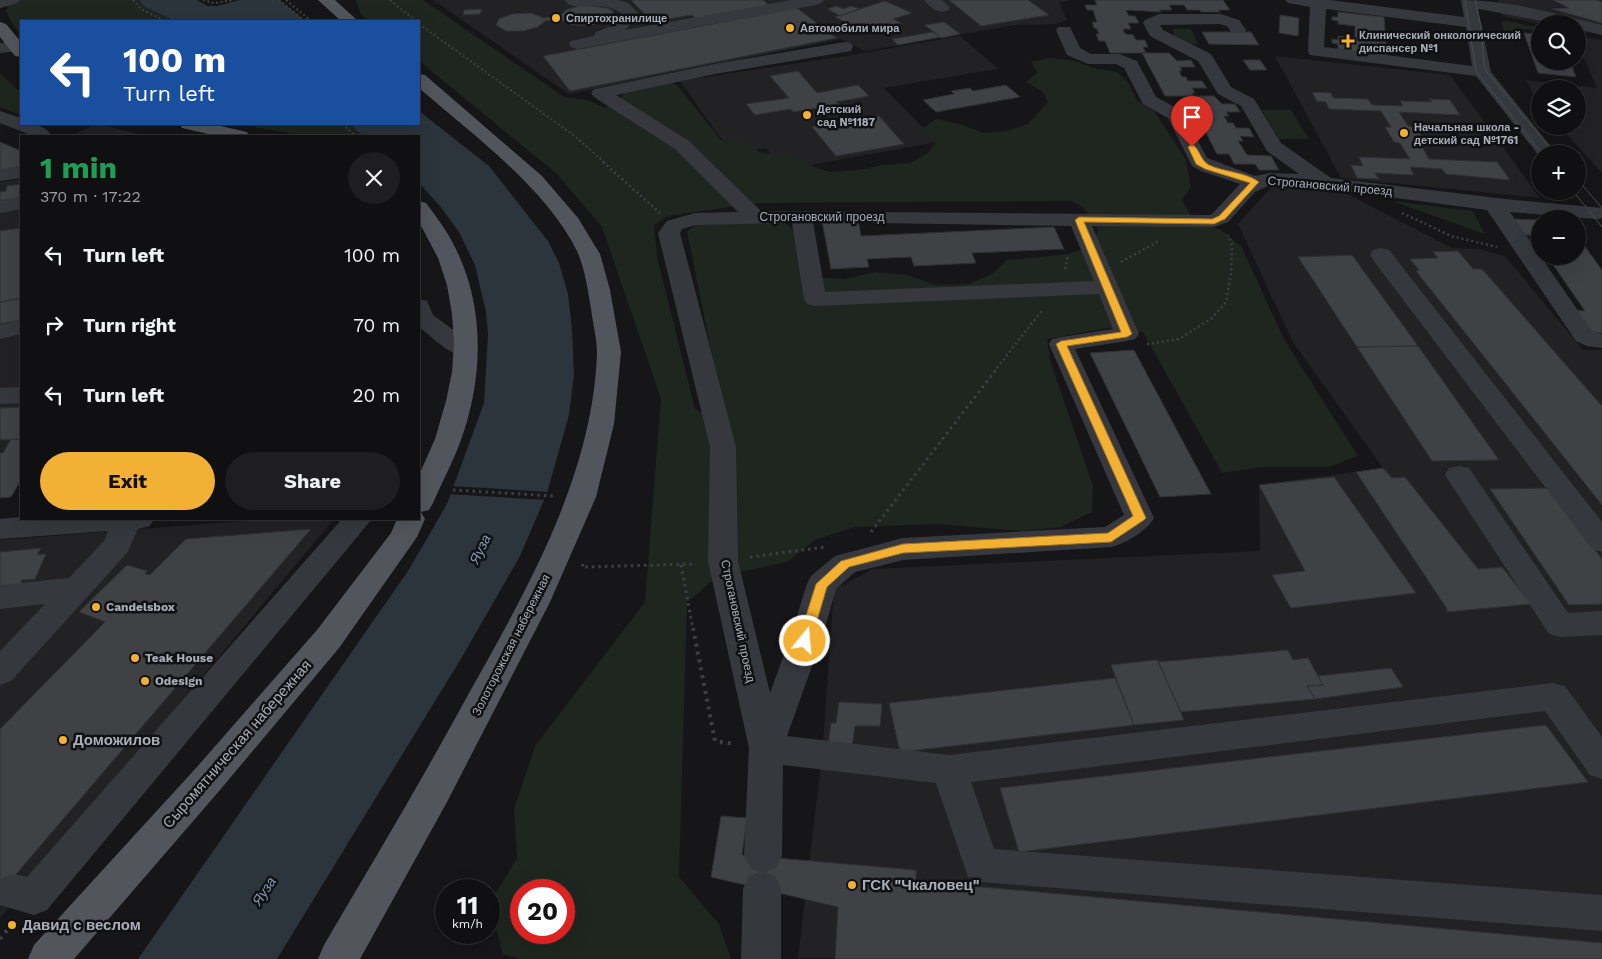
<!DOCTYPE html>
<meta charset="utf-8">
<style>
:root{--surface:#101012;--page:#1e1e20;--text:#f1f3f6;--muted:#9c9d9f;--line:#303032;--accent:#f2b134}
body{margin:0;font-family:"Work Sans",sans-serif;background:var(--page);color:var(--text);height:100vh;display:flex;flex-direction:column;font-size:19px;white-space:nowrap}
*{box-sizing:border-box;margin:0}
p{font-size:16px;color:var(--muted)}
.icon{flex:none;width:28px;height:28px;fill:none;stroke:currentColor;stroke-width:2;stroke-linecap:round;stroke-linejoin:round}
.map{position:relative;flex:1;overflow:hidden}
.drawer{position:absolute;left:20px;top:135px;width:400px;height:385px;display:flex;flex-direction:column;background:var(--surface);border-radius:0px;box-shadow:0 5px 20px #0002,0 0 0 1px var(--line)}
.drawer>*{flex:none}
.guide{position:absolute;left:20px;top:20px;width:400px;height:105px;border-radius:0px;box-shadow:0 5px 20px #0002,0 0 0 1px var(--line);background:#1a4fa0;color:#fff;overflow:hidden}
.tools{position:absolute;left:1531px;top:15px;display:grid;gap:10px}
.tools a{display:grid;place-items:center;width:55px;height:55px;border-radius:50%;background:var(--surface);box-shadow:0 5px 20px #0002,0 0 0 1px var(--line);font-size:25px}
.speed{position:absolute;left:435px;top:879px;display:flex;gap:10px;font-size:25px;font-weight:700;text-align:center}
.speed>*{display:grid;place-content:center;width:65px;height:65px;border-radius:50%;background:var(--surface);box-shadow:0 5px 20px #0002,0 0 0 1px var(--line);line-height:1}
.speed small{font-size:12px;font-weight:400}
.speed .limit{border:8px solid #d22;background:#fff;color:#111}
.pin{position:absolute;display:grid;place-items:center;width:42px;height:42px;color:#fff;margin:-51px -21px;border-radius:50% 50% 50% 0;rotate:-45deg;box-shadow:0 0 5px #0007}
.pin .icon{rotate:45deg}
.me{position:absolute;width:55px;margin:-28px;rotate:17deg;stroke-linejoin:round;filter:drop-shadow(0 0 4px #0008)}
.turn{display:flex;align-items:center;gap:18px;height:105px;padding:0 20px;font-size:22px}
.turn .icon{width:65px;height:65px;stroke-width:2.5}
.turn b{display:block;font-size:35px;line-height:42px}
.round{display:grid;place-items:center;flex:none;width:52px;height:52px;border-radius:26px;background:var(--page)}
.summary{display:flex;align-items:center;justify-content:space-between;height:85px;padding:0 20px}
h1{font-size:30px;font-weight:700;line-height:38px;color:#1e9e55}
.button{display:flex;gap:10px;margin-top:auto;padding:10px 20px}
.button a{flex:1;height:58px;border-radius:30px;background:var(--accent);color:#111;font-size:20px;font-weight:700;line-height:58px;text-align:center}
.button a+a{background:var(--page);color:var(--text)}
ul{padding:0;list-style:none}
li{display:flex;align-items:center;gap:15px;height:70px;padding:0 20px}
li div{flex:1}
li b{display:block;font-size:19px}
li em{font-style:normal}
.map>svg:first-child{display:block}
.built{fill:#222225}
.green{fill:#1e261f;fill-rule:evenodd}
.water{fill:#2c353c}
.pier{fill:#161618}
.building{fill:#404145;stroke:#303034}
.lines{fill:none;stroke-linecap:round;stroke-linejoin:round}
.path-far3{stroke:#3d3f44;stroke-width:2;stroke-dasharray:2 2.5;stroke-linecap:butt}
.path-far2{stroke:#3d3f44;stroke-width:2.5;stroke-dasharray:2 3;stroke-linecap:butt}
.path-far1{stroke:#3d3f44;stroke-width:3;stroke-dasharray:2.5 4;stroke-linecap:butt}
.path{stroke:#3d3f44;stroke-width:4;stroke-dasharray:3 5;stroke-linecap:butt}
.minor{fill:#37383d;fill-rule:evenodd}
.major{fill:#53555c;fill-rule:evenodd}
.tram{stroke:#4a4c52;stroke-width:1}
.route{fill:#f2b134;stroke:#9d7322}
.poi-dot{fill:#f2b134;stroke:#111113;stroke-width:2}
.labels{text-anchor:middle;dominant-baseline:central;stroke-width:5;stroke-linejoin:round;paint-order:stroke}
.far-poi-label{font-size:11px;font-weight:bold;fill:#a8adb8;stroke:#111113;text-anchor:start}
.street-label{font-size:12px;fill:#a8adb8;stroke:#111113}
.poi-label{font-size:12px;font-weight:bold;fill:#a8adb8;stroke:#111113;text-anchor:start}
.water-label{font-size:14px;font-style:italic;fill:#7f9bb3;stroke:#111113}
.near-poi-label{font-size:15px;font-weight:bold;fill:#a8adb8;stroke:#111113;text-anchor:start}
.near-street-label{font-size:15px;fill:#a8adb8;stroke:#111113}
</style>
<div class="map">
<svg width="1602" height="959" viewBox="0 0 1602 959">
<rect width="100%" height="100%" fill="#161618"/>
<path class="built" d="M433,0H1072L1059,3L1067,20L1055,24L1015,25L865,51L841,39L569,94Z
M1498,0H1602V35L1578,30V24H1541L1502,16Z
M960,36L998,69L884,88L937,142L783,170L766,148L732,154L680,81L852,55Z
M1578,36L1602,40V173L1559,126H1578V89H1540V102H1538L1526,80L1597,88L1578,45Z
M1275,56L1450,75L1540,198L1341,178Z
M96,124H99L146,136H70Z
M21,179V483L19,484L11,497L0,498V182Z
M1274,184L1347,194L1452,248L1478,249L1505,256L1583,350H1602V959L798,958L822,755L834,590L873,569L1260,551L1259,485L1383,468L1293,342L1238,224Z
M269,519H334L0,918V540Z"/>
<path class="green" d="M0,0H139L145,7L175,21H21V35L10,20L6,10L8,8Z
M356,0H423L564,97L588,100L605,108L621,98L627,87L668,81L678,86L721,140L747,141L759,152L785,156L829,172L859,170L882,165L910,163L928,153L936,142L922,128L937,119L962,125L984,133L1007,131L1028,124L1048,102L1042,91L1026,82L1037,73L1031,62L1050,58L1075,61L1093,68L1117,72L1128,82L1137,101L1154,111L1186,160L1191,187L1182,200L1194,222L1221,230L1241,246L1284,339L1358,456L1329,467H1261L1222,473L1143,332L1107,328L1047,339L1050,360L1093,486L1092,512L1061,527L1022,531L937,524L855,527L815,540L787,562L717,577L687,602L679,877L719,924L731,959H520L503,954L489,905L517,858L514,809L535,746L645,602L661,399L602,227L557,174L419,61V21H369L361,15ZM1071,201L1084,208L1098,230L1093,246L1069,254L1007,260L992,274L969,284L935,285L907,275L875,272L845,279L805,277L798,239L789,226L772,214L716,213L687,231L723,410L704,414L695,409L657,257L654,225L668,216L758,203ZM521,890H564V932H521Z
M1507,21L1540,28V31L1524,29L1505,33L1501,22Z
M1172,29H1191L1198,44L1178,43Z
M0,73L21,93V115L0,107Z
M1262,110H1291L1309,139H1279Z
M237,124H350L363,136H306Z
M1392,201L1473,211L1485,234Z"/>
<path class="water" d="M139,0H197L207,6H217L240,0H279L305,21H175L145,7Z
M419,111L489,166L548,241L559,263L568,294L572,329L574,375L569,415L547,493L520,556L462,657L277,959H138L408,571L447,504L484,403L488,334L486,312L475,265L459,232L440,206L419,183V136H363L350,124H419Z"/>
<path class="pier" d="M451,486L550,492L547,500L448,494Z"/>
<path class="building" d="M631,0H763L770,6L697,19L691,15L652,22Z
M949,0H1028L1049,15L981,26Z
M1095,0H1223L1230,10H1218L1220,12H1201L1200,10H1187L1184,5H1169L1172,10H1159L1161,12L1129,10L1126,11L1129,16H1135L1139,23H1128L1131,29H1123L1125,34L1133,35L1136,40H1145L1148,47H1143L1146,53H1110L1105,41H1099L1096,34H1099L1097,29L1094,28L1092,22H1097L1093,10H1087L1085,5H1097Z
M1553,0H1597L1602,2V23L1552,9L1569,8Z
M885,1L912,13L893,19L901,23L875,32L867,28L862,30L835,17Z
M582,5L608,8L613,11L614,16L605,22L589,26L572,25L561,20L545,21L538,27L523,31H506L496,25L499,19L512,14L531,13L544,18L560,16L566,10Z
M837,6L843,9L851,6L860,9L841,16L827,9Z
M797,8L836,38L570,91L543,56Z
M482,9L480,14L463,15L464,10Z
M1338,12L1384,17L1387,56L1338,49V44L1332,43V39L1338,40V36L1355,38V26L1338,24V21L1332,20V17H1338Z
M1280,15L1299,18L1298,36L1279,33Z
M944,22L960,34L941,38L925,25Z
M933,32L940,37L898,45L892,39Z
M1202,32H1251L1259,45L1209,44Z
M1524,33L1540,34V61H1570L1576,77L1538,73Z
M1142,53H1169L1177,61L1191,60L1195,67H1180L1182,71H1179L1182,77H1186L1188,81H1202L1207,88H1192L1195,93H1192L1194,96H1165Z
M1243,60H1260L1267,70H1250Z
M798,71L817,93L858,85L869,96L836,102L839,104L793,112L791,109L755,115L746,104L789,98L770,76Z
M1006,85L1020,97L936,112L923,100L954,94L951,91L970,88L973,91Z
M1312,92L1331,93L1333,98L1368,99L1372,105L1403,106L1400,101L1432,102L1430,99L1450,100L1460,115L1399,112L1408,126L1416,127L1426,143H1420L1429,159L1497,162L1510,180L1446,174L1442,169L1410,167L1414,175L1375,173L1379,179L1357,178L1351,165L1363,166L1359,157L1410,159L1400,143L1394,142L1385,127H1391L1381,111L1329,109L1326,102L1317,101Z
M1187,96H1214L1222,104H1235L1240,112H1226L1229,116H1224L1228,123H1233L1236,128H1249L1254,137L1240,136L1243,141H1238L1247,155L1271,156L1279,170H1259L1255,164H1234L1229,154H1217Z
M879,116L904,144L836,156L812,127Z
M0,142L21,151V166L0,171Z
M21,184V197L0,201V192L6,191L7,186Z
M858,219L861,236L1054,227L1064,249L972,253L976,263L914,266L911,257L867,259L869,267L831,269L822,221Z
M1513,219L1540,220V247L1532,235H1525Z
M21,228V298L0,302V231Z
M1578,237L1602,270V333L1589,332L1574,310L1585,311L1547,256H1578Z
M1458,251L1473,269H1482L1602,406V505L1416,271L1419,270L1410,259L1438,258L1433,252Z
M1352,255L1418,346L1357,347L1298,257Z
M21,298V320L0,324V302Z
M1418,346L1499,460L1432,461L1357,347Z
M1134,350L1211,494L1160,497L1090,353Z
M21,407V439L0,440V408Z
M11,439H21V480L11,497L0,498V453H3Z
M1383,468L1392,478L1405,477L1478,569L1502,567L1531,604L1447,612V609L1356,472Z
M1334,477L1416,593L1291,608L1272,575L1305,571L1259,485Z
M1549,488L1602,559V604L1569,605L1490,489Z
M311,529L0,893V729L105,622L79,612L127,565L147,571L145,574L150,575L186,539Z
M41,548L37,555L46,554L35,579L22,580L19,586L0,588V552Z
M1288,650L1293,660L1308,658L1323,685L1307,686L1315,699L1181,712L1158,662Z
M1154,660H1158L1184,720L1134,725L1111,665Z
M1391,668L1403,687L1315,699L1307,686L1323,685L1318,676Z
M1115,678L1134,725L900,752L889,703Z
M839,702L882,704L880,726H855L852,747L828,745L831,723H836Z
M1546,725L1588,782L1019,852L1000,788Z
M721,816L747,818L742,855L916,870V881L1602,943V959H835L838,907L711,877Z"/>
<g class="lines">
<path class="path-far3" d="M133,0L141,9L165,21
M203,0L214,3L234,0
M279,0L305,21
M286,0L311,21
M390,0L416,21
M419,24L576,137L605,163
M342,124L356,136"/>
<path class="path-far2" d="M603,162L660,213
M1402,213L1451,236L1497,247
M1121,262L1159,241
M1065,269L1068,256
M1147,344L1179,339L1211,319L1226,302L1231,274L1232,245L1228,235
M997,368L1043,309"/>
<path class="path-far1" d="M453,490L554,496
M871,532L998,367
M750,557L825,547
M583,564L582,567L696,564
M681,565L693,629"/>
<path class="path" d="M693,628L715,741L735,744
M0,939L14,922"/>
<path class="minor" d="M0,0H20L17,3L0,8Z
M565,0H618L628,3L640,15L625,30L791,0H824L821,3L816,5L577,49L571,47L569,44L571,41L594,36L596,32L611,26L623,15C607,0 588,10 569,5Z
M924,0H942L950,8L947,11C938,14 930,8 924,0Z
M1285,0H1330L1464,17L1461,0C1509,0 1556,14 1602,25V35L1578,29V24C1545,24 1511,14 1478,9L1491,72L1557,154H1540V157L1476,76L1310,55L1308,51L1310,7L1288,3ZM1326,9L1466,27L1472,66L1324,47Z
M1159,14H1221L1239,20L1246,30L1244,33H1232L1227,26L1220,24L1160,25L1163,30L1211,54L1231,87L1254,99L1281,143L1331,178L1505,199L1602,208V218L1597,219L1510,212L1592,331L1602,334V348L1587,346L1576,341L1487,210L1306,186L1270,185L1255,192L1228,222L1214,227L1092,226L1139,334L1135,339L1127,341L1075,349L1154,518C1146,532 1126,543 1111,547L903,560L855,572L836,589L821,641L787,736L949,755L1553,683L1565,686L1602,737V779L1590,775L1545,711L971,782L994,849L1602,895V931L981,882L968,877L936,783L783,765L782,856L776,868L765,872L775,876L781,889V959H741L743,889L749,876L760,872L750,868L744,856L749,748L708,561L710,447L658,233L667,221L695,213L738,212L675,149L594,97L591,93L594,89L600,88L715,64L845,42L851,43L853,47L851,51L715,74L616,95L689,141L761,211L1210,215L1213,213L1240,184L1201,171L1192,166L1168,118L1143,104L1124,68L1116,64H1088L1067,55L1056,30L1058,27H1070L1080,48L1091,54H1119L1137,61L1156,97L1182,111L1207,158L1255,176L1270,173L1299,174L1267,151L1241,106L1218,94L1198,61L1150,36L1143,23L1145,20ZM813,222L1071,226L1094,281L825,292ZM792,223L804,299L807,304L815,306L1099,294L1113,329L1061,337L1052,339L1049,344L1124,515L1105,527L903,538L835,556L811,576L807,584L789,641L770,693L738,561L736,447L680,233L682,229L696,225Z
M17,42L21,43V51L0,53V43Z
M0,111L21,118V124C34,124 45,125 52,136H33L0,123Z
M21,166V178L0,181V169Z
M21,197V209L0,213V201Z
M1381,248L1389,250L1602,522V552L1592,549L1373,260L1370,255L1373,250Z
M419,299L427,301L433,315L475,346L478,351L475,356C454,361 435,339 419,327Z
M21,320V334L0,339V325Z
M21,387V403L0,404V388Z
M1459,466L1469,468L1568,613L1602,611V635L1560,637L1549,634L1445,475L1449,468Z
M21,517L154,519L150,526L138,529L127,553L11,681L0,685V651L45,604L0,609V585L69,578L104,541L108,531L0,539V519Z
M342,519H372L47,910L34,915L0,905V879L13,874L27,877Z"/>
<path class="major" d="M318,0H335L358,21H341Z
M0,22L6,24L21,42V57L15,56L0,37Z
M419,74L425,75L542,176L578,218L600,254L610,290L621,352L614,424L596,497L550,602L447,802L360,959H318L324,945C371,865 419,785 463,704C523,596 592,481 597,354C597,339 593,324 591,309C588,291 585,269 577,251C546,188 472,134 419,88Z
M180,124H212L247,132L249,136H217L182,128Z
M419,201L426,203C439,220 452,238 460,258C485,315 482,382 461,440C453,462 442,482 433,503L429,510L421,512L425,519L417,537L339,648L220,790L74,959H28L34,945L196,768L317,630L391,533L397,519H419V475L435,439L446,401L452,372L454,343L452,314L447,285L438,258L419,222Z"/>
<path class="tram" d="M1465,0L1476,71L1542,154
M1475,0L1481,26L1484,66L1487,72L1555,154
M1578,180L1602,208
M1573,191L1602,227"/>
</g>
<path class="route" d="M1192,144C1200,149 1200,160 1209,165C1224,172 1246,172 1259,182L1225,219L1214,224L1084,222L1132,334L1127,337L1067,346L1146,518L1144,520L1111,542L903,553L849,567L827,587L811,641L809,645H800L798,641L816,584L841,561L903,544L1108,533L1133,516L1056,344L1061,341L1121,332L1075,220L1079,217L1212,219L1219,216L1250,183L1205,169L1196,164L1188,147Z"/>
<g class="poi-dot">
<circle cx="556" cy="18" r="5"/>
<circle cx="790" cy="28" r="5"/>
<path d="M1345.5 33.5h5v5h5v5h-5v5h-5v-5h-5v-5h5z"/>
<circle cx="807" cy="115" r="5"/>
<circle cx="1404" cy="133" r="5"/>
<circle cx="96" cy="607" r="5"/>
<circle cx="135" cy="658" r="5"/>
<circle cx="145" cy="681" r="5"/>
<circle cx="63" cy="740" r="5"/>
<circle cx="852" cy="885" r="5"/>
<circle cx="12" cy="925" r="5"/>
</g>
<g class="labels">
<g class="far-poi-label">
<text x="566" y="18">Спиртохранилище</text>
<text x="800" y="28">Автомобили мира</text>
<text x="1359" y="35">Клинический онкологический<tspan x="1359" dy="13">диспансер №1</tspan></text>
<text x="817" y="109">Детский<tspan x="817" dy="13">сад №1187</tspan></text>
<text x="1414" y="127">Начальная школа -<tspan x="1414" dy="13">детский сад №1761</tspan></text>
</g>
<g class="street-label">
<text transform="translate(1330 186) rotate(5)">Строгановский проезд</text>
<text x="822" y="217">Строгановский проезд</text>
<text transform="translate(738 621) rotate(78)">Строгановский проезд</text>
<text transform="translate(511 645) rotate(-63)">Золоторожская набережная</text>
</g>
<g class="poi-label">
<text x="106" y="607">Candelsbox</text>
<text x="145" y="658">Teak House</text>
<text x="155" y="681">Odesign</text>
</g>
<g class="water-label">
<text transform="translate(480 549) rotate(-64)">Яуза</text>
<text transform="translate(264 891) rotate(-57)">Яуза</text>
</g>
<g class="near-poi-label">
<text x="73" y="740">Доможилов</text>
<text x="862" y="885">ГСК "Чкаловец"</text>
<text x="22" y="925">Давид с веслом</text>
</g>
<g class="near-street-label">
<text transform="translate(237 744) rotate(-49)">Сыромятническая набережная</text>
</g>
</g>
</svg>
<div class="tools">
<a><svg class="icon" aria-label="search" viewBox="0 0 24 24"><circle cx="10" cy="10" r="6"/><path d="M15 15l6 6"/></svg></a>
<a><svg class="icon" aria-label="layers" viewBox="0 0 24 24"><path d="M12 4l9 5-9 5-9-5zM3 14l9 5 9-5"/></svg></a>
<a>+</a>
<a>−</a>
</div>
<div class="speed"><div>11<small>km/h</small></div><div class="limit">20</div></div>
<div class="pin" style="left:1192px;top:147px;background:#d93025"><svg class="icon" aria-label="arrive" viewBox="0 0 24 24"><path d="M6 21V4h12l-3 4 3 4H6"/></svg></div>
<svg class="me" style="left:805px;top:641px" viewBox="-20 -20 40 40"><circle r="17" fill="#f2b134" stroke="#fff" stroke-width="3"/><path d="M0-11L8 9 0 5-8 9z" fill="#fff"/></svg>
<div class="guide">
<div class="turn"><svg class="icon" aria-label="left" viewBox="0 0 24 24"><path d="M17 20v-9H6M10 6l-5 5 5 5"/></svg><div><b>100 m</b>Turn left</div></div>
</div>
<section class="drawer">
<div class="summary"><div><h1>1 min</h1><p>370 m · 17:22</p></div><a class="round"><svg class="icon" aria-label="close" viewBox="0 0 24 24"><path d="M6 6l12 12M18 6L6 18"/></svg></a></div>
<ul>
<li><svg class="icon" aria-label="left" viewBox="0 0 24 24"><path d="M17 20v-9H6M10 6l-5 5 5 5"/></svg><div><b>Turn left</b></div><em>100 m</em></li>
<li><svg class="icon" aria-label="right" viewBox="0 0 24 24"><path d="M7 20v-9h11M14 6l5 5-5 5"/></svg><div><b>Turn right</b></div><em>70 m</em></li>
<li><svg class="icon" aria-label="left" viewBox="0 0 24 24"><path d="M17 20v-9H6M10 6l-5 5 5 5"/></svg><div><b>Turn left</b></div><em>20 m</em></li>
</ul>
<div class="button"><a>Exit</a><a>Share</a></div>
</section>
</div>
